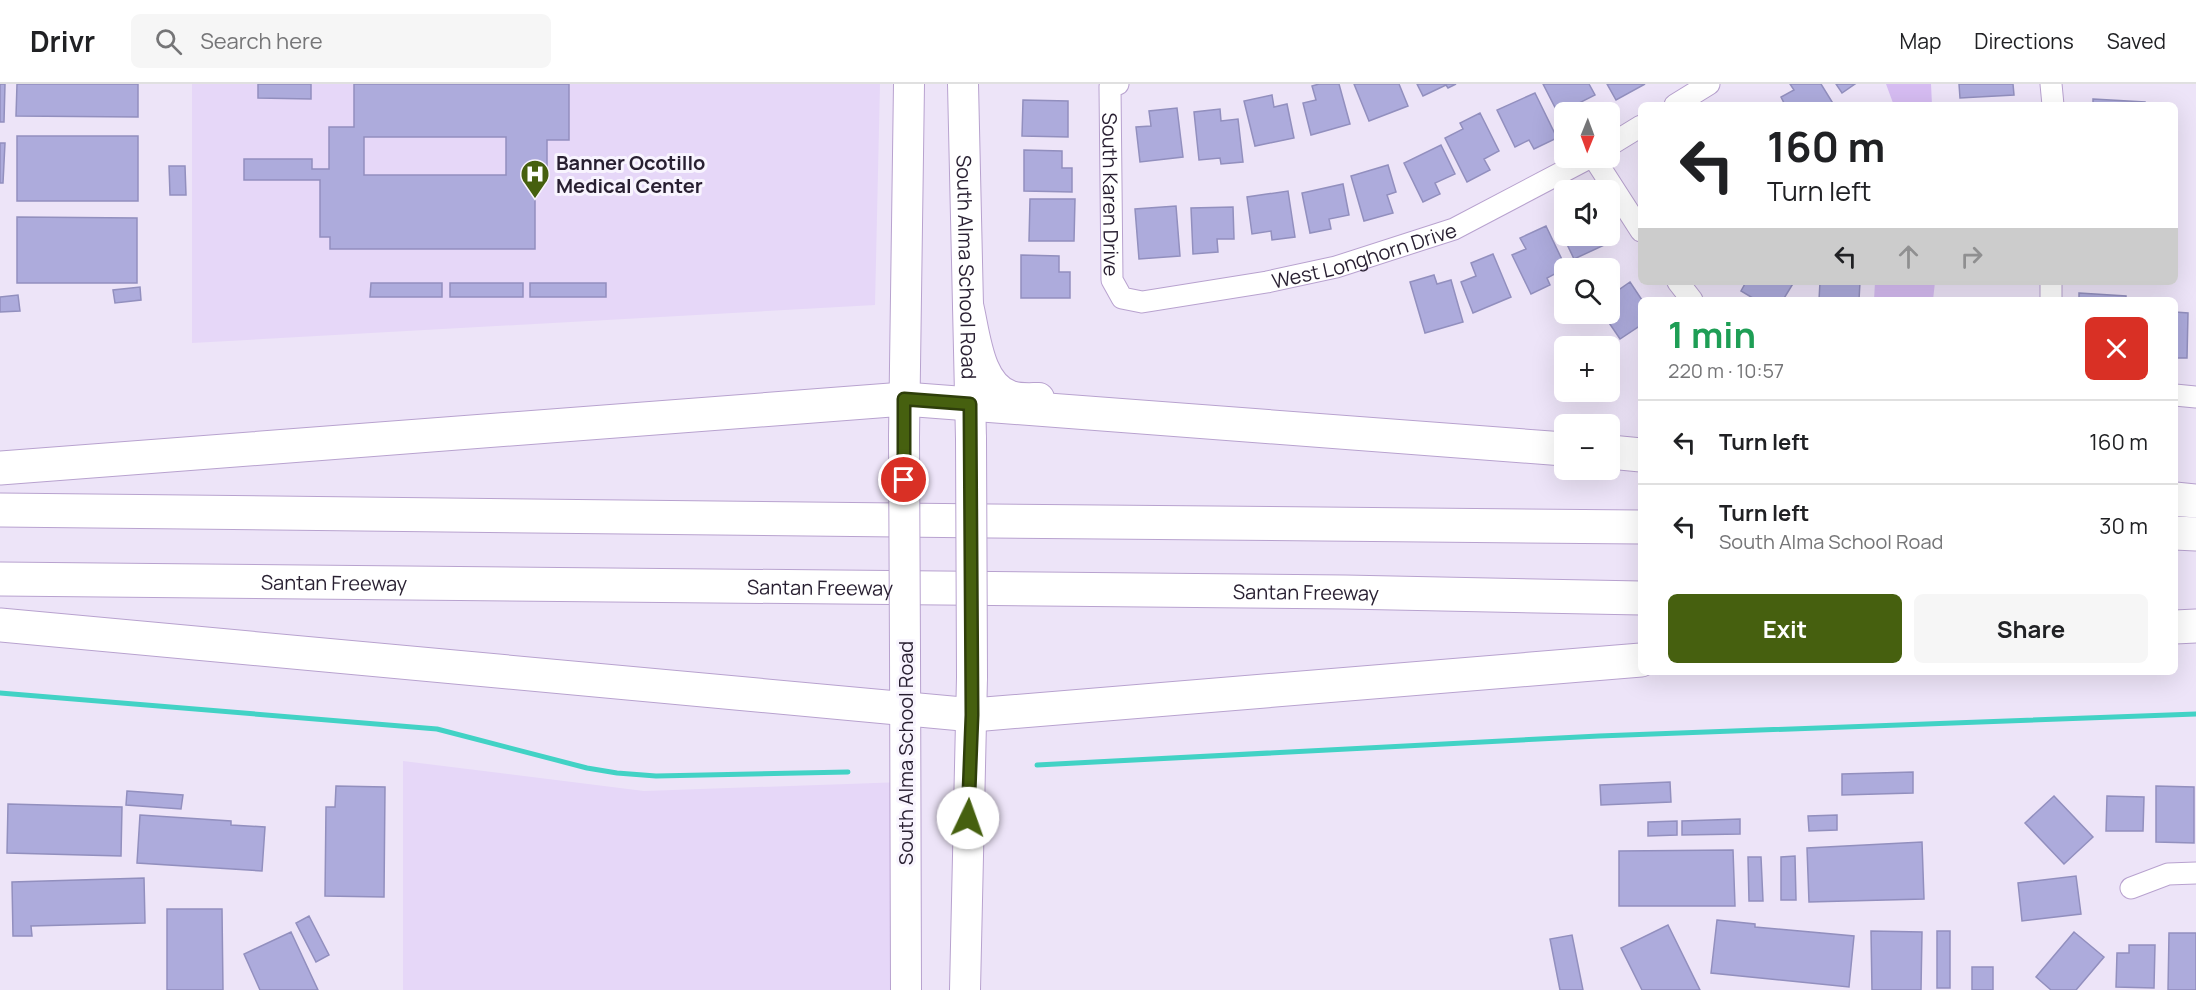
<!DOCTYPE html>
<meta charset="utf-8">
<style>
:root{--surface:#fff;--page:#f6f6f6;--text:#202124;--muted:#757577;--line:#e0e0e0;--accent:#46600f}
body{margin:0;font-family:Manrope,sans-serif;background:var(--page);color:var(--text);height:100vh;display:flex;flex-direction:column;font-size:22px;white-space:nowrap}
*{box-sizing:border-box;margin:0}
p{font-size:20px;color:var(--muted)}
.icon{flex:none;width:33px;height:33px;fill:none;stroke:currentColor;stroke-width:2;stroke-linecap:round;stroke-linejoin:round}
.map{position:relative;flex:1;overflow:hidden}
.sheet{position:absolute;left:1638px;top:213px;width:540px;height:378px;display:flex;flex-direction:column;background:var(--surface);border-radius:9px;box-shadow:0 6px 24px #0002}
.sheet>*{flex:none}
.banner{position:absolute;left:1638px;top:18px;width:540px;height:183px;border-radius:9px;box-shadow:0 6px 24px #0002;background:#fff;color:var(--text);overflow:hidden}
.needle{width:39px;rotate:181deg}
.buttons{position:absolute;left:1554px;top:18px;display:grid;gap:12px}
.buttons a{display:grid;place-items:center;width:66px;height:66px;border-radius:9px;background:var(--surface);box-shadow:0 6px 24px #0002;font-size:30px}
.pin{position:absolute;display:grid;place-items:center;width:51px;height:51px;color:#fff;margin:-26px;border:3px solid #fff;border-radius:50%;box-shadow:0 2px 6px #0007}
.me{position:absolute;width:66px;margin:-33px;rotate:3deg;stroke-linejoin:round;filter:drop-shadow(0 0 4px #0008)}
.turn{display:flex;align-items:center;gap:21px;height:126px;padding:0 30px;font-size:27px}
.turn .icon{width:78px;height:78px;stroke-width:2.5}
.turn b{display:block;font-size:42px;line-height:51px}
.lanes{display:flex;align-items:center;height:57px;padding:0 30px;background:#0003;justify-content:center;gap:30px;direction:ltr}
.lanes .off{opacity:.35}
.round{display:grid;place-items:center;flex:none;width:63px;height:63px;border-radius:9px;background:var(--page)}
.summary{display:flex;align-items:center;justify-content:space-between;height:102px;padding:0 30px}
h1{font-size:36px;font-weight:700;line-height:45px;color:#1e9e55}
.cta{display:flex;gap:12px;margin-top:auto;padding:12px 30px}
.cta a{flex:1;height:69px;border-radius:9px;background:var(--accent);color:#fff;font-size:24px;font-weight:700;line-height:69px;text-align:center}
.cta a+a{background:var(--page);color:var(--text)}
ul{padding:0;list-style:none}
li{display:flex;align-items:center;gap:18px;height:84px;padding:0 30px;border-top:2px solid var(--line)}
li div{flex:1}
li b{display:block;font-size:22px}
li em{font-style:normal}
header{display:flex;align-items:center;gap:36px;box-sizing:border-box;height:84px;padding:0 30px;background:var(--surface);border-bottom:2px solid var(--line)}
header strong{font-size:28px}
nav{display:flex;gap:33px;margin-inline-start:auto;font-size:21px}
.search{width:420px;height:54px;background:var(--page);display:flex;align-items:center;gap:15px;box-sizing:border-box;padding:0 21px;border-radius:9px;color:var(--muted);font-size:22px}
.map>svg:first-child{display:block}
.built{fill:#e6d7f8}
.green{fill:#d6bcf2}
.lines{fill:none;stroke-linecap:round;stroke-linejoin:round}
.stream{stroke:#42d2c5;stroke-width:5}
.building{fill:#adabdc;stroke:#928fbe;stroke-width:1.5;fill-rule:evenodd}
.street-casing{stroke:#b8a2cf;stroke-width:23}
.secondary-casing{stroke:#b8a2cf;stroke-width:32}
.highway-casing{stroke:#b8a2cf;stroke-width:35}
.street{stroke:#fff;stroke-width:21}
.secondary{stroke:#fff;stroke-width:30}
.highway{stroke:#fff;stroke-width:33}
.secondary-bridge-casing{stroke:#b8a2cf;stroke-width:32;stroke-linecap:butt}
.secondary-bridge{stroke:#fff;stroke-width:30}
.route-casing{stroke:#2e3e0a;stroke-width:15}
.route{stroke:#46600f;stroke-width:10}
.labels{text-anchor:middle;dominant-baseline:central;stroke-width:6;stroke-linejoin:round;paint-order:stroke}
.poi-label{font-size:20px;font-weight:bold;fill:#281f31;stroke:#f8f4fe;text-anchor:start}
.street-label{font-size:20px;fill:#281f31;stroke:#f8f4fe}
</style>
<header>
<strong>Drivr</strong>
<div class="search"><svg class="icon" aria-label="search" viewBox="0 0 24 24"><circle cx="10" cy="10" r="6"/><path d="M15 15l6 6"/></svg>Search here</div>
<nav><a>Map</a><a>Directions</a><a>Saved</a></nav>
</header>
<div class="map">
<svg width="2196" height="906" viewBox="0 0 2196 906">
<rect width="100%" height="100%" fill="#ede4f8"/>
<path class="built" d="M192,0H880L875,221L192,259Z
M403,677L644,707L904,698L906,906H403Z"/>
<path class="green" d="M1886,0H1931L1932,21H1890L1893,19Z
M1875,198H1935L1933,216H1874Z"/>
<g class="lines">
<path class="stream" d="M0,609L437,645L587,684L617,689L656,692L848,688
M1037,681L1599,652L2196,630"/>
</g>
<path class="building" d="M0,0H5L4,38H0Z
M17,0H138V33L16,32Z
M258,0H311V15L258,14Z
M354,0H569V56H547V94H535V165H330V153H320V96H244V75H312V85H329V43H354ZM364,53H506V91H364Z
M1319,0H1339L1350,40L1311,51L1303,19L1316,16L1312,2Z
M1354,0H1399L1408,22L1369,37Z
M1417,0H1456L1448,4L1446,1L1423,12Z
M1543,0H1589L1595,11L1577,20L1581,28H1564V41Z
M1607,0H1645L1616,16Z
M1790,0H1821L1834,21H1785L1781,13L1794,6Z
M1836,0H1855L1842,9Z
M1959,0H2013L2014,11L1960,14Z
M1535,9L1557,54L1534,65L1529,56L1515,63L1497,26Z
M1272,11L1274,23L1287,20L1294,54L1255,62L1244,17Z
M2093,15L2145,18V21H2093Z
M1023,16L1068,17V53L1022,52Z
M1177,24L1183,73L1140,78L1136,43L1151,42L1149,27Z
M1220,25L1221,37L1238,35L1243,78L1221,80L1220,74L1199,76L1194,28Z
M1480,29L1499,67L1484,75L1490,86L1467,98L1445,54L1463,45L1460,39Z
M17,52H138V117H17Z
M0,59H5L3,99H0Z
M1441,61L1455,90L1435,99L1440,110L1423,118L1404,79Z
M1024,66L1062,67V84H1072V108L1024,107Z
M1388,81L1396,108L1387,111L1393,129L1364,137L1351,92Z
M169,82H185L186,111H170Z
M1343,100L1349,131L1329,135L1331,145L1310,149L1302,109Z
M1288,107L1295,153L1272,156L1271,147L1252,150L1247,113Z
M1030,115H1075L1074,157H1029Z
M1176,122L1180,172L1139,175L1135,125Z
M1233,123L1234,155H1217L1218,168L1193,170L1191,124Z
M1564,131V152H1608L1611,158L1574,175L1555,135Z
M17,133L137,134V199H17Z
M1546,142L1566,184L1547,194L1550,201L1531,210L1512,171L1526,165L1520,154Z
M1493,170L1511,213L1473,229L1461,198L1476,192L1471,179Z
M1021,171L1059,172V188H1070V214H1021Z
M1434,191L1437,200L1451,196L1463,238L1425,249L1410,198Z
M1630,198L1642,216L1641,241L1620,255L1603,230H1610V212Z
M1746,198H1794L1783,216H1756L1741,207Z
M1820,198H1860L1859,216H1819Z
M371,199H442V213H370Z
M450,199H523V213H450Z
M530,199H606V213H530Z
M140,203L141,216L115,219L113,206Z
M2079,209L2126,212V216H2079Z
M18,211L20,227L0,228V213Z
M2175,228L2188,229L2187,274H2175Z
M1913,688V709L1842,711V690Z
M1670,698L1671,718L1601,721L1600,701Z
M336,702L385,703L384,813L325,812L326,723H335Z
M2156,702L2194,703V759L2156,758Z
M127,707L183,711L181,725L126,721Z
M2054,712L2093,753L2064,780L2025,739Z
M2107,712L2144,713L2143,747H2106Z
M8,720L122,723L121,772L7,769Z
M140,731L231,737V741L265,743L262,787L137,779Z
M1837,731V746L1809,747L1808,732Z
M1740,735V750L1682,751V737Z
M1677,737V751L1648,752V738Z
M1922,758L1924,815L1809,818L1807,764Z
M1733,766L1735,822H1619V767Z
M1795,772L1796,816H1781V773Z
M1748,773H1761L1763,817H1749Z
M2076,792L2081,830L2022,837L2018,799Z
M144,794L145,839L31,842L32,852H13L12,798Z
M167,825H222L223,906H167Z
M309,832L329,871L316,878L296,839Z
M1717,836L1755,840V843L1854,852L1849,903L1711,889Z
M1668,841L1700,906H1642L1621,864Z
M1871,847L1922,848L1921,906H1872Z
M1937,847H1950V904H1937Z
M291,848L318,906H260L244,870Z
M2074,848L2104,873L2076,906H2051L2036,893Z
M2169,849H2196V906H2168Z
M1572,851L1583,906H1560L1550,855Z
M2129,861H2155L2154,904L2116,903L2117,869H2129Z
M1972,883H1993V906H1972Z"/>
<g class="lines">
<g class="street-casing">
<g id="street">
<path id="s1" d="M1118,0L1110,3L1112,196L1122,214L1142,218L1267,198L1336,183L1454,145L1589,74"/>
<path d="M2051,0L2053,21"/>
<path d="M1675,21L1709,0"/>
<path d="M1610,61L1641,42"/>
<path d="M1594,74L1641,147"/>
<path d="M1678,198L1692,216"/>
<path d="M2051,216V198"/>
<path d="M2175,311L2196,313"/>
<path d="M2131,804L2168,790L2196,789"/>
</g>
</g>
<g class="secondary-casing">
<g id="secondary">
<path id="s2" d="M963,0L971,355"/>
<path d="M968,221C975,249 978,302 1011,312C1019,315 1030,314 1039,314"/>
<path d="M904,353L909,0"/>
<path d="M905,569L906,906"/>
<path d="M965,906L972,593"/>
</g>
</g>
<g class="highway-casing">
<g id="highway">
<path d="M1610,368L1641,371"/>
<path d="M0,384L904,315L1564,365"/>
<path d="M2175,415L2196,417"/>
<path d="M0,426C547,436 1094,436 1641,443"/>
<path d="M2175,449L2196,450"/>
<path id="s3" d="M0,495L1345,508L1641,514"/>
<path d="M0,541L973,631L1641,576"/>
<path d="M2175,543L2196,542"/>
</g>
</g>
<use href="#street" class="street"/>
<use href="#secondary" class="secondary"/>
<use href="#highway" class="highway"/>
<g class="secondary-bridge-casing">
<path id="secondary-bridge" d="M904,353L905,569
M971,355L972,593"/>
</g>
<use href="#secondary-bridge" class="secondary-bridge"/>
</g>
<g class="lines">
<g class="route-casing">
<path id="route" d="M904,396V315L970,320L972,631L968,734"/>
</g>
<use href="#route" class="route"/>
</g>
<defs>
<g id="hospital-pin" transform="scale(1.5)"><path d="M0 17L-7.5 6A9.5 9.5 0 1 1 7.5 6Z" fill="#46600f" stroke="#f8f4fe"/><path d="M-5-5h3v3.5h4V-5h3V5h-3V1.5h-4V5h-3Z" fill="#fff"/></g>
</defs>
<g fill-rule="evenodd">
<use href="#hospital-pin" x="535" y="90"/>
</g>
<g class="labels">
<g class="poi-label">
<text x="556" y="78">Banner Ocotillo<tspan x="556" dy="23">Medical Center</tspan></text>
</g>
<g class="street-label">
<text stroke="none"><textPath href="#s1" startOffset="116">South Karen Drive</textPath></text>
<text stroke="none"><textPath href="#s1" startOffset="470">West Longhorn Drive</textPath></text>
<text stroke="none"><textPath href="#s2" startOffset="183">South Alma School Road</textPath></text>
<text stroke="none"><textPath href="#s3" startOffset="334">Santan Freeway</textPath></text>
<text stroke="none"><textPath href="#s3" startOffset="820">Santan Freeway</textPath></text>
<text stroke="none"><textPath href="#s3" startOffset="1306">Santan Freeway</textPath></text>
<text transform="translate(905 669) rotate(-90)">South Alma School Road</text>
</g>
</g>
</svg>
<div class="buttons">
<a><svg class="needle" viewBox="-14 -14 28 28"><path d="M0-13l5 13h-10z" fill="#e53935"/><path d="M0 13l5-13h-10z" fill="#757577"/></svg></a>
<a><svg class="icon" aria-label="sound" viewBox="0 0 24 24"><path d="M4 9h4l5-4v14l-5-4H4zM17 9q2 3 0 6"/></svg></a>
<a><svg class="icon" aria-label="search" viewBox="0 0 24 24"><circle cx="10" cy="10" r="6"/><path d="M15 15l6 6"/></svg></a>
<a>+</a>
<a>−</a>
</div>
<div class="pin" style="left:904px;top:396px;background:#d93025"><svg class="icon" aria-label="arrive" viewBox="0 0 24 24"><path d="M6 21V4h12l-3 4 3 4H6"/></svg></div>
<svg class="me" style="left:968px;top:734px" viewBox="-20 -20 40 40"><circle r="19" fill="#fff"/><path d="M0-13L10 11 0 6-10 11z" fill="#46600f"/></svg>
<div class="banner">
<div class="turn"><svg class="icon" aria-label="left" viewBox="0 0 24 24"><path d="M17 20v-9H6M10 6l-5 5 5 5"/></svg><div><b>160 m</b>Turn left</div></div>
<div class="lanes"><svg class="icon" aria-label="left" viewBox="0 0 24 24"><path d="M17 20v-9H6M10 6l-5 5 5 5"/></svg><svg class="icon off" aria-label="ahead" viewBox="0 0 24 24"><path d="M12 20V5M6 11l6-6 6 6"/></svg><svg class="icon off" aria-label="right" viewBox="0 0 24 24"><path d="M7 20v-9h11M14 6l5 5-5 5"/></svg></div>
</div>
<section class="sheet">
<div class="summary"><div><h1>1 min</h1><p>220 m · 10:57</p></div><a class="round" style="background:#d93025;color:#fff"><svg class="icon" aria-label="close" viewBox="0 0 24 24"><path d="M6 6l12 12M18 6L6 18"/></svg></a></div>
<ul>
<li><svg class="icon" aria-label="left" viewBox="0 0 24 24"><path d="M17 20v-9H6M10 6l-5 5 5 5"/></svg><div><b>Turn left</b></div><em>160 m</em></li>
<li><svg class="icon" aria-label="left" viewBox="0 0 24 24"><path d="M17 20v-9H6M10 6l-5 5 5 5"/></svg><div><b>Turn left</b><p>South Alma School Road</p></div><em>30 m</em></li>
</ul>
<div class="cta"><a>Exit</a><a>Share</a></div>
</section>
</div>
